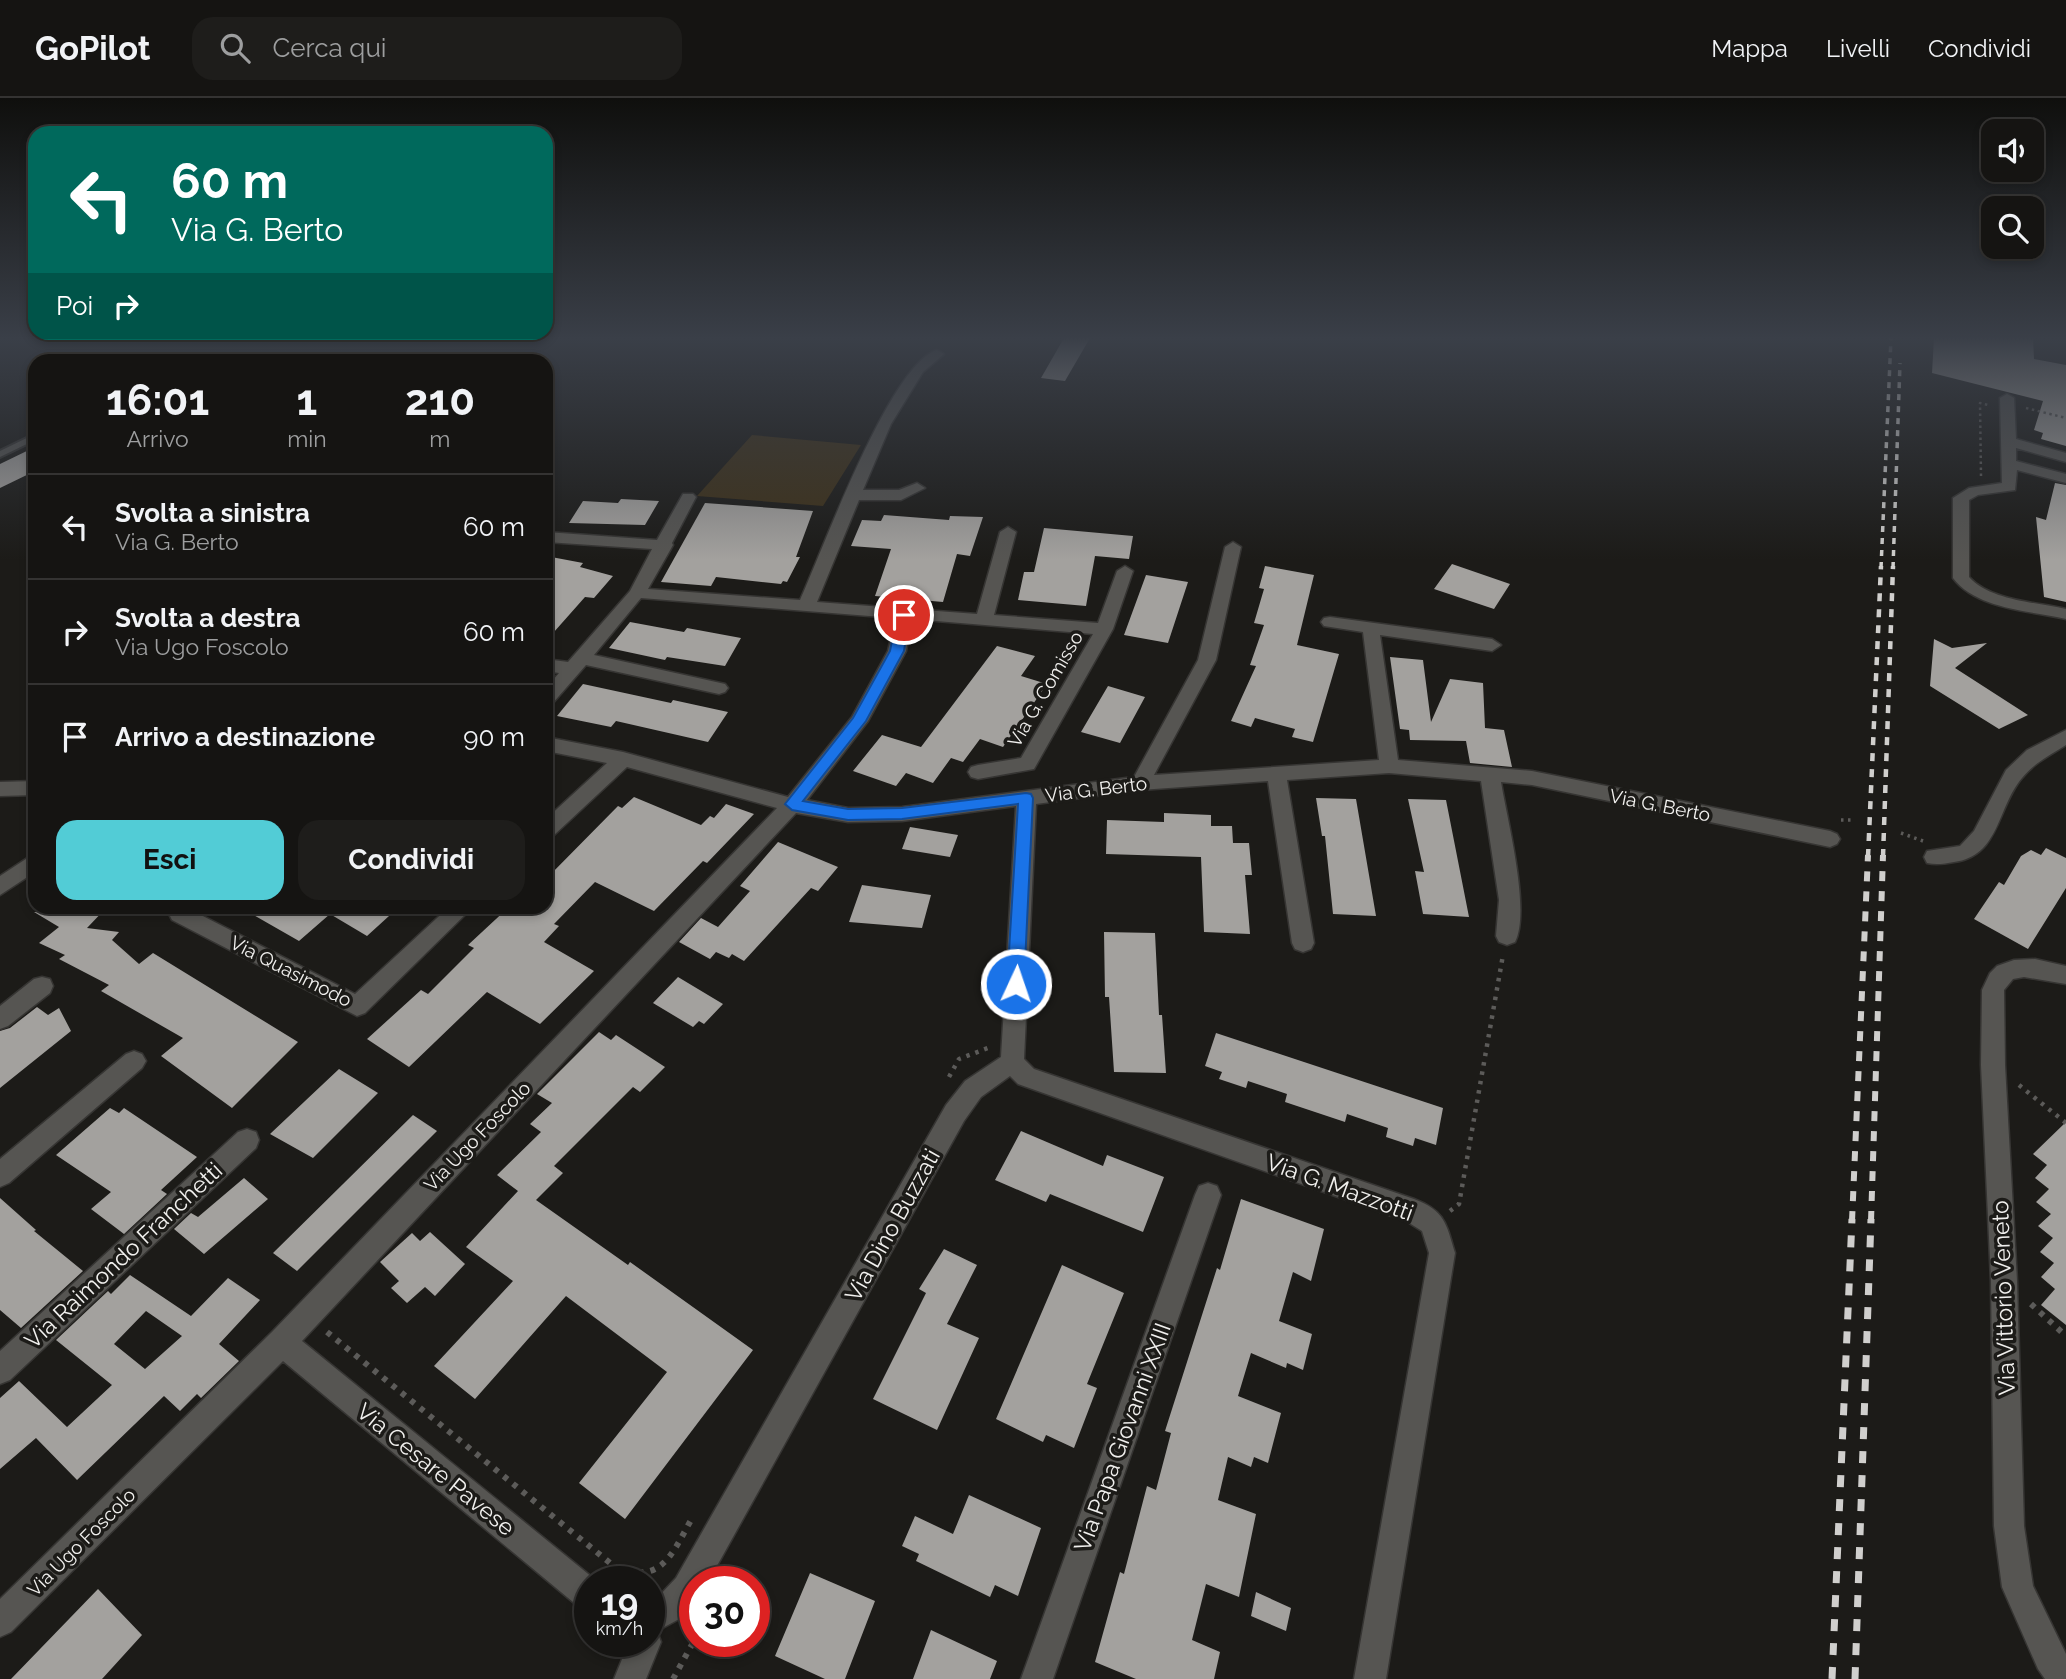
<!DOCTYPE html>
<html lang="it">
<style>
:root{--surface:#151412;--page:#1e1d1b;--text:#f1f3f6;--muted:#9d9e9f;--line:#343332;--accent:#52ccd6}
body{margin:0;font-family:Raleway,sans-serif;background:var(--page);color:var(--text);height:100vh;display:flex;flex-direction:column;font-size:26px;white-space:nowrap}
*{box-sizing:border-box;margin:0}
p{font-size:23px;color:var(--muted)}
.icon{flex:none;width:38px;height:38px;fill:none;stroke:currentColor;stroke-width:2;stroke-linecap:round;stroke-linejoin:round}
.map{position:relative;flex:1;overflow:hidden}
.sheet{position:absolute;left:28px;top:256px;width:525px;height:560px;display:flex;flex-direction:column;background:var(--surface);border-radius:21px;box-shadow:0 4px 10px #0003,0 0 0 2px var(--line)}
.sheet>*{flex:none}
.guide{position:absolute;left:28px;top:28px;width:525px;height:214px;border-radius:21px;box-shadow:0 4px 10px #0003,0 0 0 2px var(--line);background:#00695c;color:#fff;overflow:hidden}
.fabs{position:absolute;left:1981px;top:21px;display:grid;gap:14px}
.fabs a{display:grid;place-items:center;width:63px;height:63px;border-radius:14px;background:var(--surface);box-shadow:0 4px 10px #0003,0 0 0 2px var(--line);font-size:35px}
.speed{position:absolute;left:574px;top:1468px;display:flex;gap:14px;font-size:35px;font-weight:700;text-align:center}
.speed>*{display:grid;place-content:center;width:91px;height:91px;border-radius:50%;background:var(--surface);box-shadow:0 4px 10px #0003,0 0 0 2px var(--line);line-height:1}
.speed small{font-size:18px;font-weight:400}
.speed .limit{border:10px solid #d22;background:#fff;color:#111}
.pin{position:absolute;display:grid;place-items:center;width:60px;height:60px;color:#fff;margin:-30px;border:4px solid #fff;border-radius:50%;box-shadow:0 2px 7px #0007}
.me{position:absolute;width:77px;margin:-38px;rotate:3deg;stroke-linejoin:round;filter:drop-shadow(0 0 5px #0008)}
.turn{display:flex;align-items:center;gap:24px;height:147px;padding:0 28px;font-size:32px}
.turn .icon{width:91px;height:91px;stroke-width:2.5}
.turn b{display:block;font-size:49px;line-height:60px}
.then{display:flex;align-items:center;height:66px;padding:0 28px;background:#0003;gap:14px;font-size:26px}
.eta{display:flex;justify-content:space-evenly;align-items:center;height:119px;text-align:center}
.eta b{font-size:42px;font-weight:700;line-height:49px}
.primary-button{display:flex;gap:14px;margin-top:auto;padding:14px 28px}
.primary-button a{flex:1;height:80px;border-radius:21px;background:var(--accent);color:#111;font-size:28px;font-weight:700;line-height:80px;text-align:center}
.primary-button a+a{background:var(--page);color:var(--text)}
ul{padding:0;list-style:none}
li{display:flex;align-items:center;gap:21px;height:105px;padding:0 28px;border-top:2px solid var(--line)}
li div{flex:1}
li b{display:block;font-size:26px}
li em{font-style:normal}
header{display:flex;align-items:center;gap:42px;box-sizing:border-box;height:98px;padding:0 35px;background:var(--surface);border-bottom:2px solid var(--line)}
header strong{font-size:33px}
nav{display:flex;gap:38px;margin-inline-start:auto;font-size:24px}
.search{width:490px;height:63px;background:var(--page);display:flex;align-items:center;gap:18px;box-sizing:border-box;padding:0 24px;border-radius:21px;color:var(--muted);font-size:26px}
.map>svg:first-child{display:block}
.green{fill:#3e3119}
.building{fill:#a3a19e;fill-rule:evenodd}
.lines{fill:none;stroke-linecap:round;stroke-linejoin:round}
.lane-casing{stroke:#363533;stroke-width:4}
.street-casing{stroke:#363533;stroke-width:3}
.path-far3{stroke:#5c5b59;stroke-width:2.5;stroke-dasharray:2.5 3.5;stroke-linecap:butt}
.path-far2{stroke:#5c5b59;stroke-width:3.5;stroke-dasharray:2.5 4.5;stroke-linecap:butt}
.path-far1{stroke:#5c5b59;stroke-width:4.5;stroke-dasharray:3.5 6;stroke-linecap:butt}
.path{stroke:#5c5b59;stroke-width:6;stroke-dasharray:5 7;stroke-linecap:butt}
.lane{fill:#565552;fill-rule:evenodd}
.street{fill:#565552;fill-rule:evenodd}
.rail-far3{stroke:#d0cfcd;stroke-width:3.5;stroke-dasharray:6 6;stroke-linecap:butt}
.rail-far2{stroke:#d0cfcd;stroke-width:4.5;stroke-dasharray:8 8;stroke-linecap:butt}
.rail-far1{stroke:#d0cfcd;stroke-width:6;stroke-dasharray:10 10;stroke-linecap:butt}
.rail{stroke:#d0cfcd;stroke-width:7;stroke-dasharray:12 12;stroke-linecap:butt}
.route{fill:#1a73e8;stroke:#114b97;stroke-width:2}
.labels{text-anchor:middle;dominant-baseline:central;stroke-width:7;stroke-linejoin:round;paint-order:stroke}
.street-label{font-size:19px;fill:#f1f0ee;stroke:#1c1b18}
.near-street-label{font-size:23px;fill:#f1f0ee;stroke:#1c1b18}
</style>
<header>
<strong>GoPilot</strong>
<div class="search"><svg class="icon" aria-label="search" viewBox="0 0 24 24"><circle cx="10" cy="10" r="6"/><path d="M15 15l6 6"/></svg>Cerca qui</div>
<nav><a>Mappa</a><a>Livelli</a><a>Condividi</a></nav>
</header>
<div class="map">
<svg width="2066" height="1581" viewBox="0 0 2066 1581">
<rect width="100%" height="100%" fill="#1c1b18"/>
<path class="green" d="M752,337L861,347L823,408L697,398Z"/>
<path class="building" d="M1064,240H1090L1065,283L1041,280Z
M1934,240H2033L2034,261L2066,267V348L2041,341L2043,335L2034,332L2043,303L1932,275Z
M35,349V373L0,390V366Z
M2055,385L2066,387V504L2044,499L2036,419L2046,422Z
M621,401L659,403L645,427L569,425L583,403L618,405Z
M705,405L813,413L796,459H800L787,484L783,483L781,486L716,479L711,488L661,484Z
M884,417L949,422L950,418L983,419L970,458L957,456L943,504L875,498L891,451L851,448L862,422L881,423Z
M1044,430L1133,438L1129,461L1095,458L1086,508L1018,502L1024,474H1034Z
M546,458L583,465L580,469L613,478L594,500L585,499L546,543Z
M1452,466L1510,486L1494,511L1434,491Z
M1265,468L1314,477L1297,547L1339,556L1313,644L1292,639L1295,631L1255,620L1251,629L1231,623L1256,568L1250,567L1264,527L1254,525L1264,491L1259,490Z
M1146,477L1188,484L1168,545L1124,537Z
M630,524L684,534L687,530L741,540L725,568L667,559L665,562L609,550Z
M1934,541L1952,550L1987,545L1955,570L2028,617L1999,631L1930,588Z
M997,548L1035,558L1021,578L1047,586L1003,649L980,641L963,664L951,660L933,685L906,675L896,688L853,673L882,637L921,649Z
M1390,559L1423,562L1431,624L1450,581L1483,585L1485,630L1504,632L1512,669L1470,665L1466,643L1410,642L1409,632L1400,631Z
M583,586L671,605L673,602L728,614L708,644L616,623L611,629L557,618Z
M1108,588L1145,599L1120,645L1081,634Z
M634,699L701,727L710,718L714,720L726,706L754,716L707,765L703,763L654,813L595,784L554,826L559,828L544,844L594,873L540,926L487,894L409,969L367,941L421,892L428,896L474,850L468,847L510,808H546V781L618,708L622,710Z
M1316,700L1356,701L1376,818L1333,816L1325,738H1322Z
M1408,701L1446,702L1469,819L1423,816L1415,773L1424,774Z
M1164,715L1211,717V728H1232L1233,745H1249L1252,777H1245L1250,836L1204,834L1201,759L1106,756L1107,722L1164,724Z
M910,729L958,737L950,759L902,751Z
M778,744L838,769L818,793L811,790L744,863L732,856L729,860L716,854L710,861L679,844L701,820L718,829L750,793L740,788Z
M2046,750L2066,760V790L2028,851L1974,821L1999,784L2004,787L2021,758L2031,752L2041,757Z
M862,787L931,797L922,830L849,824Z
M86,808H108L87,830L119,834L112,842L139,866L153,855L298,944L232,1010L161,958L183,940L101,893L109,887L59,861L65,857L39,845L59,829L34,814L76,816Z
M238,808H400L367,838L330,816L299,843Z
M1104,834L1155,835L1159,917H1162L1166,975L1114,974L1109,899H1105Z
M678,879L723,906L704,926L699,923L693,929L653,905Z
M37,909L48,917L59,910L71,933L0,990V933L10,930Z
M599,934L611,942L616,937L665,969L640,994L633,989L554,1068L563,1075L536,1102L628,1167L630,1164L753,1252L625,1421L579,1385L667,1274L566,1198L475,1301L434,1268L513,1183L466,1149L518,1093L497,1077L541,1034L530,1026L552,1005L537,996Z
M1216,935L1443,1010L1436,1047L1415,1040L1413,1048L1386,1039L1388,1030L1347,1016L1345,1024L1285,1004L1287,996L1248,983L1246,990L1219,981L1222,974L1205,968Z
M339,971L378,995L313,1060L270,1036Z
M110,1010L119,1015L124,1010L197,1059L161,1092L167,1096L124,1136L91,1111L111,1094L56,1057Z
M413,1017L437,1033L297,1173L273,1155Z
M2066,1024V1227L2041,1207L2055,1191L2041,1179L2054,1165L2040,1154L2053,1140L2038,1128L2051,1116L2036,1104L2049,1091L2035,1080L2047,1067L2033,1056Z
M1021,1033L1103,1068L1107,1057L1164,1079L1143,1134L1050,1096L1046,1104L995,1082Z
M244,1080L268,1101L204,1156L174,1131L191,1115L198,1119Z
M0,1100L36,1132L34,1133L83,1173L21,1230L0,1212Z
M1241,1101L1324,1131L1311,1183L1293,1174L1279,1223L1312,1236L1303,1272L1287,1265L1286,1270L1251,1255L1238,1298L1281,1315L1268,1365L1254,1359L1251,1369L1228,1359L1218,1402L1256,1416L1239,1499L1206,1486L1192,1542L1220,1554L1214,1581H1136L1095,1564L1120,1474L1124,1476L1147,1388L1156,1392L1171,1335L1165,1333L1217,1170L1220,1172Z
M430,1134L465,1166L435,1198L425,1189L407,1205L391,1190L399,1183L380,1164L412,1135L420,1143Z
M944,1151L977,1167L947,1226L979,1240L937,1332L873,1301L926,1195L919,1191Z
M1062,1167L1124,1195L1087,1286L1097,1290L1074,1350L1046,1337L1043,1344L996,1321Z
M130,1177L191,1218L228,1180L260,1202L219,1246L239,1263L201,1300L197,1296L180,1313L164,1298L77,1382L36,1340L0,1371V1300L19,1283L67,1329L112,1287L56,1242L108,1193L111,1196ZM146,1213L182,1238L145,1271L114,1246Z
M969,1397L1041,1430L1018,1498L995,1487L990,1499L916,1463L919,1456L902,1448L915,1418L953,1436Z
M810,1475L875,1503L845,1581H825L775,1558Z
M98,1491L142,1537L102,1581H11Z
M1256,1494L1291,1510L1286,1533L1251,1518Z
M931,1532L997,1563L990,1581H913Z"/>
<g class="lines">
<g class="lane-casing">
<path id="lane" d="M35,336V342L0,359V353Z"/>
</g>
<g class="street-casing">
<path id="street" d="M937,252L944,256L923,274L891,326L863,392H899L917,385L925,390L901,402H859L817,504L977,516L1000,434L1008,429L1016,434L994,517L1098,525L1117,473L1125,468L1133,473L1113,531L1034,671L978,681L971,679L968,674L971,669L978,667L1021,660L1093,536L912,521L906,553L868,623L807,702L848,710L902,709L1134,679L1198,562L1225,449L1233,444L1241,449L1216,562L1154,677L1379,662L1363,534L1324,528L1321,524L1324,520L1330,519L1492,541L1501,547L1492,553L1380,537L1398,662L1532,673L1830,733L1837,736L1840,741L1837,746L1830,749L1532,687L1501,684C1507,721 1531,813 1515,844L1507,847L1499,844L1496,838L1499,802L1481,683L1389,675L1287,682L1314,845L1311,851L1303,854L1295,851L1292,845L1268,683L1140,692L1036,706L1024,961L1034,971L1414,1101C1445,1113 1446,1125 1455,1155L1386,1581H1354L1429,1155L1422,1133L1406,1123L1018,986L1010,978L981,999L964,1023L708,1484H695V1506L681,1520L657,1533L661,1544L646,1581H614L629,1544H649V1503L659,1498L676,1480L946,1007L965,983L1001,959L1016,708L902,723L848,724L796,715L302,1243L598,1484H590V1514L579,1509L283,1263L11,1534L0,1539V1501L272,1234L777,710L627,669L553,738L546,741V721L607,665L546,653V639L623,654L788,699L852,619L888,553L895,520L641,500L594,557L725,586L728,590L725,594L719,596L586,567L552,606L546,608V590L559,575L546,573V561L568,564L630,493L652,451L546,444V434L657,442L683,396H693L696,399L672,445L673,447L648,491L800,502C822,454 890,266 937,252Z
M2007,296L2014,300L2016,341L2066,355V364L2016,350V363L2066,376V385L2017,372L2015,392L1978,397L1969,402V479C1991,503 2036,504 2066,511V521C2031,513 1976,511 1953,480V400L1969,390L2002,385L2000,300Z
M2066,632V647C2050,657 2034,665 2022,680C1997,709 2000,758 1954,764C1944,766 1936,767 1927,765L1924,759L1927,753L1960,748L1974,733L2006,672L2027,652Z
M35,683V697L0,698V684Z
M35,755V774L0,797V778Z
M174,808H200L197,815L355,896L450,808H474L365,915L357,918L172,822L169,816Z
M2035,861L2066,868V886L2024,879L2013,881L2004,892L2005,967L2017,1183L2024,1428L2033,1488L2066,1556V1581H2045L2038,1571L2002,1489L1994,1428L1991,1183L1981,967L1982,892L1990,875L1997,868L2014,862Z
M42,879L50,881L53,888L50,895L8,928L0,931V908L34,881Z
M134,953L142,956L146,963L142,970L9,1085L0,1089V1061L126,956Z
M247,1031L256,1034L259,1042L256,1050L10,1282L0,1286V1253L238,1034Z
M1208,1085L1217,1088L1221,1097L1053,1581H1021L1195,1097L1199,1088Z"/>
</g>
<path class="path-far3" d="M2026,310L2066,320
M1981,378L1980,305L1988,307"/>
<path class="path-far2" d="M1841,722H1854
M1901,735L1923,743"/>
<path class="path-far1" d="M949,979L959,961L988,950
M2019,987L2066,1025
M1450,1113L1459,1106L1503,857"/>
<path class="path" d="M2031,1206L2066,1238
M327,1234L615,1469C661,1487 671,1458 691,1422
M673,1581L695,1541"/>
<use href="#lane" class="lane"/>
<use href="#street" class="street"/>
<path class="rail-far3" d="M1881,470L1891,240
M1893,470L1900,265"/>
<path class="rail-far2" d="M1868,759L1881,468
M1883,759L1893,468"/>
<path class="rail-far1" d="M1852,1123L1868,757
M1871,1123L1883,757"/>
<path class="rail" d="M1832,1581L1852,1121
M1855,1581L1871,1121"/>
</g>
<linearGradient id="sky" x2="0" y2="1"><stop stop-color="#0f0f0d"/><stop offset="0.52" stop-color="#3a3f48"/><stop offset="1" stop-color="#3a3f48" stop-opacity="0"/></linearGradient>
<rect width="2066" height="462" fill="url(#sky)"/>
<path class="route" d="M904,513L910,517L904,553L866,623L803,703L848,711L902,710L1026,695L1031,696L1033,700L1024,886L1022,891H1010L1007,886L1018,706L902,721L848,722L792,712L785,706L853,620L890,553L897,517Z"/>
<g class="labels">
<g class="street-label">
<text transform="translate(1045 591) rotate(-60)">Via G. Comisso</text>
<text transform="translate(1096 691) rotate(-7)">Via G. Berto</text>
<text transform="translate(1660 707) rotate(11)">Via G. Berto</text>
<text transform="translate(291 873) rotate(27)">Via Quasimodo</text>
<text transform="translate(477 1038) rotate(-46)">Via Ugo Foscolo</text>
<text transform="translate(81 1444) rotate(-45)">Via Ugo Foscolo</text>
</g>
<g class="near-street-label">
<text transform="translate(1340 1089) rotate(20)">Via G. Mazzotti</text>
<text transform="translate(892 1127) rotate(-61)">Via Dino Buzzati</text>
<text transform="translate(123 1157) rotate(-43)">Via Raimondo Franchetti</text>
<text transform="translate(2003 1200) rotate(-92)">Via Vittorio Veneto</text>
<text transform="translate(1122 1339) rotate(-70)">Via Papa Giovanni XXIII</text>
<text transform="translate(436 1371) rotate(39)">Via Cesare Pavese</text>
</g>
</g>
</svg>
<div class="fabs">
<a><svg class="icon" aria-label="sound" viewBox="0 0 24 24"><path d="M4 9h4l5-4v14l-5-4H4zM17 9q2 3 0 6"/></svg></a>
<a><svg class="icon" aria-label="search" viewBox="0 0 24 24"><circle cx="10" cy="10" r="6"/><path d="M15 15l6 6"/></svg></a>
</div>
<div class="speed"><div>19<small>km/h</small></div><div class="limit">30</div></div>
<div class="pin" style="left:904px;top:517px;background:#d93025"><svg class="icon" aria-label="arrive" viewBox="0 0 24 24"><path d="M6 21V4h12l-3 4 3 4H6"/></svg></div>
<svg class="me" style="left:1016px;top:886px" viewBox="-20 -20 40 40"><circle r="17" fill="#1a73e8" stroke="#fff" stroke-width="3"/><path d="M0-11L8 9 0 5-8 9z" fill="#fff"/></svg>
<div class="guide">
<div class="turn"><svg class="icon" aria-label="left" viewBox="0 0 24 24"><path d="M17 20v-9H6M10 6l-5 5 5 5"/></svg><div><b>60 m</b>Via G. Berto</div></div>
<div class="then">Poi<svg class="icon" aria-label="right" viewBox="0 0 24 24"><path d="M7 20v-9h11M14 6l5 5-5 5"/></svg></div>
</div>
<section class="sheet">
<div class="eta">
<div><b>16:01</b><p>Arrivo</p></div>
<div><b>1</b><p>min</p></div>
<div><b>210</b><p>m</p></div>
</div>
<ul>
<li><svg class="icon" aria-label="left" viewBox="0 0 24 24"><path d="M17 20v-9H6M10 6l-5 5 5 5"/></svg><div><b>Svolta a sinistra</b><p>Via G. Berto</p></div><em>60 m</em></li>
<li><svg class="icon" aria-label="right" viewBox="0 0 24 24"><path d="M7 20v-9h11M14 6l5 5-5 5"/></svg><div><b>Svolta a destra</b><p>Via Ugo Foscolo</p></div><em>60 m</em></li>
<li><svg class="icon" aria-label="arrive" viewBox="0 0 24 24"><path d="M6 21V4h12l-3 4 3 4H6"/></svg><div><b>Arrivo a destinazione</b></div><em>90 m</em></li>
</ul>
<div class="primary-button"><a>Esci</a><a>Condividi</a></div>
</section>
</div>
